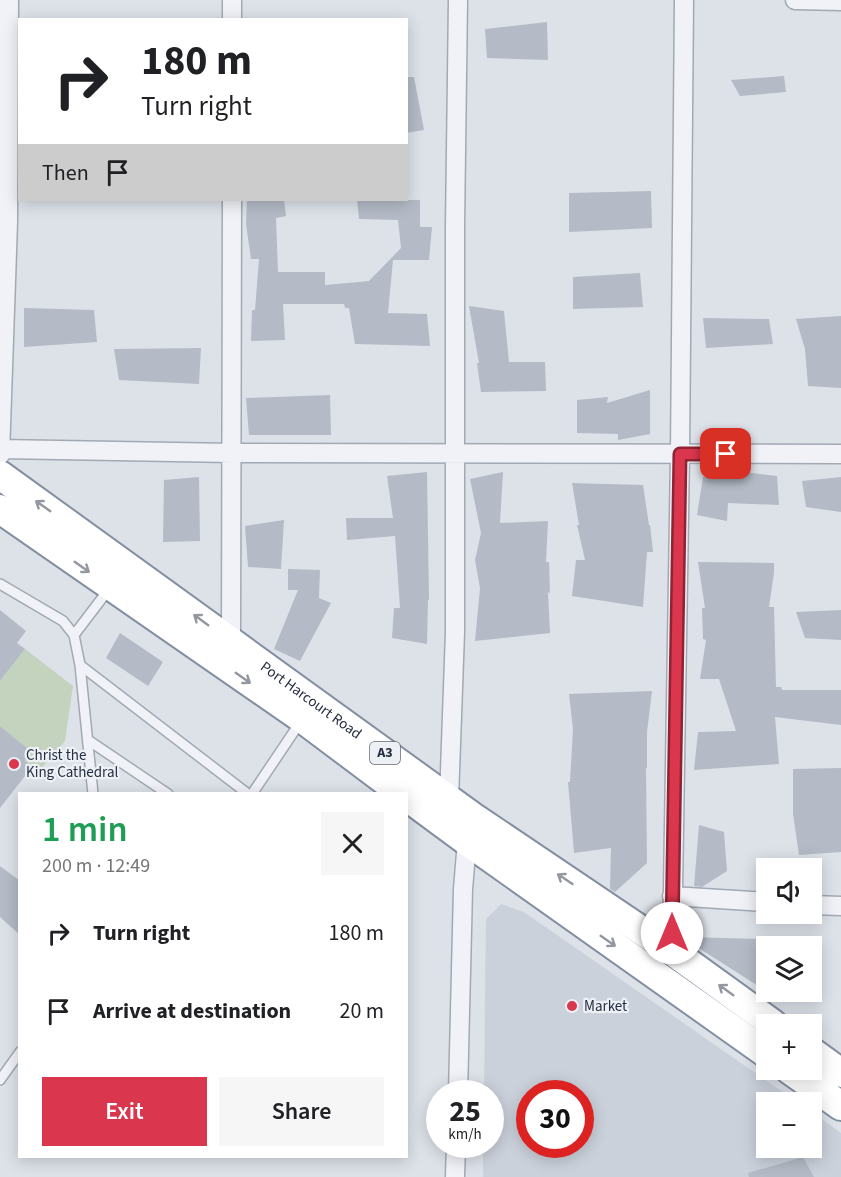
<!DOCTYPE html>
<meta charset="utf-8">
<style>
:root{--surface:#fff;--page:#f6f6f6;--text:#202124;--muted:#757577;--accent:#da364d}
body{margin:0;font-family:"Source Sans 3",sans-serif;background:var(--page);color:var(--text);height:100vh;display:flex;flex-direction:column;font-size:22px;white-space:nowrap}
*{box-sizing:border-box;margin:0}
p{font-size:20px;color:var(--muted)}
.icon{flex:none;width:33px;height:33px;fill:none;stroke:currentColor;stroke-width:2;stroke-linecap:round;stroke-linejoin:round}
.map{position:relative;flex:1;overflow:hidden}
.details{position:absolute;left:18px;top:792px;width:390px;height:366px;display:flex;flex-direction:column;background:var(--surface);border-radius:0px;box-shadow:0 3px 15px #0003}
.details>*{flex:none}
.banner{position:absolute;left:18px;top:18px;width:390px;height:183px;border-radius:0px;box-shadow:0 3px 15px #0003;background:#fff;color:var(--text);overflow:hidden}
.fabs{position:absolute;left:756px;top:858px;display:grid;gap:12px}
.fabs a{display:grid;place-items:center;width:66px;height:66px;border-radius:0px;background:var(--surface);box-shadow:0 3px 15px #0003;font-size:30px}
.speed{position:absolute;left:426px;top:1080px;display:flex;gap:12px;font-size:30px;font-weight:700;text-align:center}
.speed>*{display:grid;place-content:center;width:78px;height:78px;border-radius:50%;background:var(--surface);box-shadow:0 3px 15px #0003;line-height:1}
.speed small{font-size:15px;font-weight:400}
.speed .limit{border:9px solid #d22;background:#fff;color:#111}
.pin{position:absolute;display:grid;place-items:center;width:51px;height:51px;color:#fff;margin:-26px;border-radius:12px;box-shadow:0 3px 9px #0006}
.me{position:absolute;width:66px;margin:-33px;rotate:0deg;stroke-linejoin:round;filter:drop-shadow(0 0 4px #0008)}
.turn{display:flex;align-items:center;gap:21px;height:126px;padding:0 24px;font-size:27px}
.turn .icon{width:78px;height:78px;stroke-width:2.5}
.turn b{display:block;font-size:42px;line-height:51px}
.then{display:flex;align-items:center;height:57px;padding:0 24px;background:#0003;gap:12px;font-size:22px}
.round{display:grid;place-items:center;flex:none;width:63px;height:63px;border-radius:0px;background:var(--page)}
.summary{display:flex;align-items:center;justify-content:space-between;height:102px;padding:0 24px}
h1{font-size:36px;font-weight:600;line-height:45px;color:#1e9e55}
.cta{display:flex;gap:12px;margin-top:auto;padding:12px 24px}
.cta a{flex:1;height:69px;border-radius:0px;background:var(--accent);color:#fff;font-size:24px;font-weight:600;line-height:69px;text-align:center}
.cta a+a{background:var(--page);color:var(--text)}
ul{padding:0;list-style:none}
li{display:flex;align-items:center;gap:18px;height:78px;padding:0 24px}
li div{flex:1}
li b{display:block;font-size:22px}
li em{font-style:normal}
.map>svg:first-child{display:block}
.built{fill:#cbd1db;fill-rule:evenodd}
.green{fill:#c3d3be}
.building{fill:#b4bbc6}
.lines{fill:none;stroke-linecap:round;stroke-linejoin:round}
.service-casing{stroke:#a2a9b3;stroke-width:12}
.minor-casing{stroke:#a2a9b3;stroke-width:21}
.trunk-casing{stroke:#838fa1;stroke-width:32}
.service{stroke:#f0f2f7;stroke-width:9}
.minor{stroke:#f0f2f7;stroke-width:18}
.trunk{stroke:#fff;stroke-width:28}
.oneway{stroke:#9297a0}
.route-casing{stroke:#8e2332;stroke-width:15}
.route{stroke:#da364d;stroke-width:10}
.poi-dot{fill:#da364d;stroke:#edf1f6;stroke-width:2}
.labels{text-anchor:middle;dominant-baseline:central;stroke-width:4.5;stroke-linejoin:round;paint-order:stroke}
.shield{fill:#edf1f6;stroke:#616977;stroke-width:1.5}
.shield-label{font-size:14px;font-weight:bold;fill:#252f41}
.street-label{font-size:15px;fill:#252f41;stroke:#edf1f6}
.poi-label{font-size:15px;fill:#252f41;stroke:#edf1f6;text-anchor:start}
</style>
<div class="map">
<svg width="841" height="1177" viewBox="0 0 841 1177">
<rect width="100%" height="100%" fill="#dde2e9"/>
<path class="built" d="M501,904L524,912L797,1102H766V1148H812V1112L841,1133V1177H483V1145L490,1144V1094L484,1093L486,919ZM530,1094H580V1144H530Z"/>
<path class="green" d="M25,649L73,686L65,741L39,771L25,761L32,752L0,726V681Z"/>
<path class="building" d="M547,22L548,60L487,58L485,29Z
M784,76L786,92L740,96L731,80Z
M406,77H414L424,130L406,133Z
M651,191L652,228L569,232V193Z
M247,200H284L286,216L276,218L278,272H325V285L369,281L401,248L398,220L359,219L357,200H420V227H432L429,260H393L388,313L427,314L430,346L355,344L349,308H345L344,304H283L285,340L251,341L252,310H255L259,259H251L246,224Z
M640,273L643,307L573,309V277Z
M469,306L504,311L509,362H545L546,391L481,392L477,363H479Z
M24,308L94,310L97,342L24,347Z
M841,316V388L808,386L805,349L796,319Z
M703,318L769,319L773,344L706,348Z
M201,348L199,384L119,380L114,349Z
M650,390V434L618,440V434L577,433V400L608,397L607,403Z
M330,395L331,435H249L246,398Z
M737,471L777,476L779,505L728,503L727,521L697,515L703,477H737Z
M427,472L429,600H428L427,644L392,638L394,608H400L395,536L347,540L346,518H393L387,476Z
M503,472L500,523L548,521L546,562H549L550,593L548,592L550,633L475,641L480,588L475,560L481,533L470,479Z
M199,477L200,541L163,542L164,480Z
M841,477V512L806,507L802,481Z
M572,483L643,485L649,525H650L653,552H647L643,607L572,596L576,560H585L577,525H579Z
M284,520L281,569L248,567L245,526Z
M698,562L774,563V573L769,607H774L776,687H781L782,690H841V725L775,717L779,764L694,770L698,732L736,731L719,679H700L706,640L703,639L702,608H705Z
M288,569L320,570L319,598L331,603L300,661L274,649L298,590H288Z
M0,610L26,631L17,643L25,649L0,681Z
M841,610V640L805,638L796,612Z
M120,633L163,662L148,686L106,658Z
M652,691L647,732V768H646L647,863L615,892L610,889L611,848L574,853L568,782H570L573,729L569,694Z
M0,726L32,752L25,761L32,767L0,808Z
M841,768V852L799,855L793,814V769Z
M699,825L724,832L727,871L702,887L694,886Z
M0,866L20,881V935L0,917Z
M683,937L766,939V991L683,938Z
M803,1157L814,1177H749L748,1173Z"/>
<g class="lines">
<g class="service-casing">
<path id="service" d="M0,584L63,621L74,635L80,665L93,794
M74,635L109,589
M80,665L248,794
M88,740L168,794
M252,794L301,721
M0,1080L20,1052"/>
</g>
<g class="minor-casing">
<path id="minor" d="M795,0L841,1
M232,20V0
M0,449L232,453L841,454
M0,455L8,222L9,0
M231,641L232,200
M449,799L455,632V226L458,0
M672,896L766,902
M812,905L841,906
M672,951L680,454L684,0
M458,1094L463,889L467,841L468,835
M455,1177L456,1144"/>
</g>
<g class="trunk-casing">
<g id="trunk">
<path id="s1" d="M0,475L473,817L672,951L773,1024"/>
<path d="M0,509L303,719L403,794"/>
<path d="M406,796L467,841L766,1053"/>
<path d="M812,1052L841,1073"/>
<path d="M790,1070L841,1106"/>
</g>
</g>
<use href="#service" class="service"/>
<use href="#minor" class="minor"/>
<use href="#trunk" class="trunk"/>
</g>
<defs><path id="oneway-shaft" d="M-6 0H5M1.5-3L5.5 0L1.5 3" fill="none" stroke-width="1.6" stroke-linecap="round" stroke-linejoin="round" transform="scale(1.5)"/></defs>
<g class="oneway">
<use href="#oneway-shaft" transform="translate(43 506) rotate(-145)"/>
<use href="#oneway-shaft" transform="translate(82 567) rotate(35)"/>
<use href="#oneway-shaft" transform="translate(201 620) rotate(-144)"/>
<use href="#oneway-shaft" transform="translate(243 678) rotate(35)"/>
<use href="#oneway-shaft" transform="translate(565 879) rotate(-146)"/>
<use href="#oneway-shaft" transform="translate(608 941) rotate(35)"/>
<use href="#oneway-shaft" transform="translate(726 990) rotate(-144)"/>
</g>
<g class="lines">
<g class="route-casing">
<path id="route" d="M672,933L680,454H726"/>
</g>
<use href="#route" class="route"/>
</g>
<g class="poi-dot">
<circle cx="14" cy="764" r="6"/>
<circle cx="572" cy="1006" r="6"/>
</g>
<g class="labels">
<rect class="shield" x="370" y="742" width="30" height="22" rx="4.5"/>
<g class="shield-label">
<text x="385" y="753">A3</text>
</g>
<g class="street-label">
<text stroke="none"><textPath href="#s1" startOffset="384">Port Harcourt Road</textPath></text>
</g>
<g class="poi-label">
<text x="26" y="755">Christ the<tspan x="26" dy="17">King Cathedral</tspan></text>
<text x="584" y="1006">Market</text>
</g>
</g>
</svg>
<div class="fabs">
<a><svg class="icon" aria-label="sound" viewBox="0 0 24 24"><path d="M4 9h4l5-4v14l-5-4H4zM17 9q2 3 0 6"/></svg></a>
<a><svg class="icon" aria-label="layers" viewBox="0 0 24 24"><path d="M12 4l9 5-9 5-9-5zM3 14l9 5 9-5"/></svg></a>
<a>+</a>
<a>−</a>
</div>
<div class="speed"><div>25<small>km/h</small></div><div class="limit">30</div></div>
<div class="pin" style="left:726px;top:454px;background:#d93025"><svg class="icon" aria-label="arrive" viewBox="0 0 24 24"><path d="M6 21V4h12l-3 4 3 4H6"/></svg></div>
<svg class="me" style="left:672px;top:933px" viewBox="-20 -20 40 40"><circle r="19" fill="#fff"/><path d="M0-13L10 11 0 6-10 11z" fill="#da364d"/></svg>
<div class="banner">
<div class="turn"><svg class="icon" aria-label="right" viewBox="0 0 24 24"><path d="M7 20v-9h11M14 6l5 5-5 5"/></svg><div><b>180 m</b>Turn right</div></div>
<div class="then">Then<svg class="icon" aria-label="arrive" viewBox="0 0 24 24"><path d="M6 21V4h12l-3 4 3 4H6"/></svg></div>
</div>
<section class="details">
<div class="summary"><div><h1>1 min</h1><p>200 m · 12:49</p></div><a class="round"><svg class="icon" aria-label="close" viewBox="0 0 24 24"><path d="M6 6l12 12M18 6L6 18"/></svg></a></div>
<ul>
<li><svg class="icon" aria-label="right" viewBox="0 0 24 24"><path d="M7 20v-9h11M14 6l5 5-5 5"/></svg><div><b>Turn right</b></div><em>180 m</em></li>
<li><svg class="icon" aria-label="arrive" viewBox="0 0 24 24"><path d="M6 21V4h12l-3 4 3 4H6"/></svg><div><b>Arrive at destination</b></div><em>20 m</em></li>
</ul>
<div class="cta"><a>Exit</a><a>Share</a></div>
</section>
</div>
